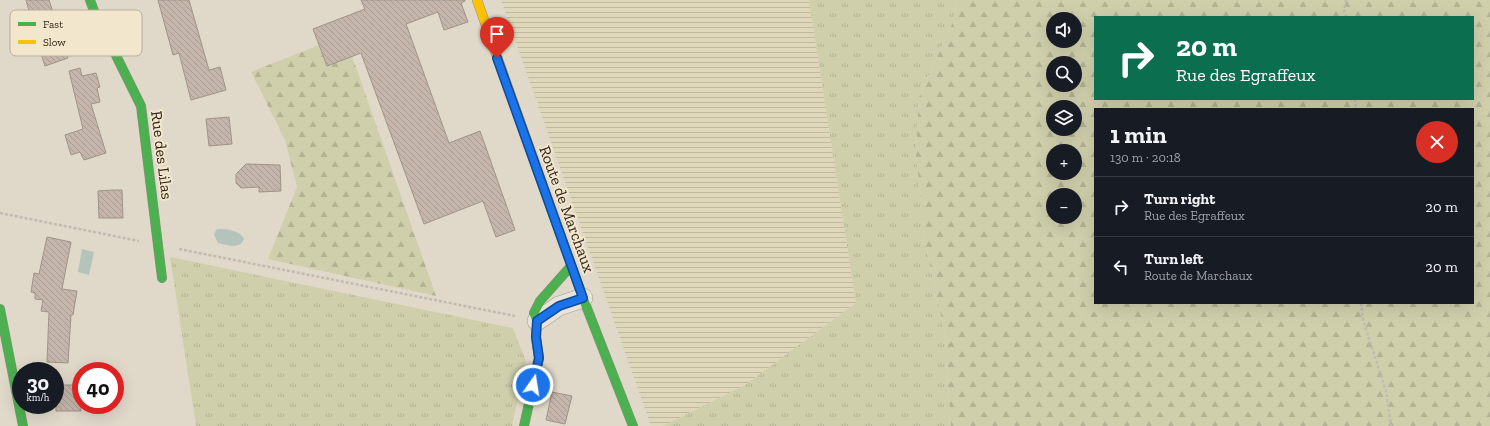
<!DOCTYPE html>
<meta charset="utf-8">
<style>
:root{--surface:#171b24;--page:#20242c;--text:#f1f3f6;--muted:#9ea1a6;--line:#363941}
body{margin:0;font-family:"Zilla Slab",serif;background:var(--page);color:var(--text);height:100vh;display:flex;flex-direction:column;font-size:15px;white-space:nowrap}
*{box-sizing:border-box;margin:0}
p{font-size:13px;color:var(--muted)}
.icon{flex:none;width:22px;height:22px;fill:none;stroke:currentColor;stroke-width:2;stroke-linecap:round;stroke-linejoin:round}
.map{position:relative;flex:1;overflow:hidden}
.sheet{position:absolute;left:1094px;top:108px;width:380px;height:196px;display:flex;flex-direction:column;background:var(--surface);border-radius:0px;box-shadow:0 4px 16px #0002}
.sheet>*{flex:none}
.guide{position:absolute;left:1094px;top:16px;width:380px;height:84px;border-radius:0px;box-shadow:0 4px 16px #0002;background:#0b6e4f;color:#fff;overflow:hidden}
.buttons{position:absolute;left:1046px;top:12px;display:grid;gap:8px}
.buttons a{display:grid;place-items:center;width:36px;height:36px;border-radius:50%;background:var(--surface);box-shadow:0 4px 16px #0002;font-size:20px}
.speed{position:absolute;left:12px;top:362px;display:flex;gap:8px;font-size:20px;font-weight:700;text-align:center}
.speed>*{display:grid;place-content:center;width:52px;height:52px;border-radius:50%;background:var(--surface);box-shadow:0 4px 16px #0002;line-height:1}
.speed small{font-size:10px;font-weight:400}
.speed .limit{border:6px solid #d22;background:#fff;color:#111}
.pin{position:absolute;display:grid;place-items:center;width:34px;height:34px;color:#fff;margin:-41px -17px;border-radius:50% 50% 50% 0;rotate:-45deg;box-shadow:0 0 4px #0007}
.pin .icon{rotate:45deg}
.me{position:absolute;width:44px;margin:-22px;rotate:13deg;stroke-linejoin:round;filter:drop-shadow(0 0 3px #0008)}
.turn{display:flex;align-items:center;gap:14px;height:84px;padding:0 16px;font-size:18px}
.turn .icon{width:52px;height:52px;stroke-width:2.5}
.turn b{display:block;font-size:28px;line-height:34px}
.round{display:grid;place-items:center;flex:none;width:42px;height:42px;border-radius:21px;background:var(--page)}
.head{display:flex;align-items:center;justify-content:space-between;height:68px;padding:0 16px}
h1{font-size:24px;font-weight:700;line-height:30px}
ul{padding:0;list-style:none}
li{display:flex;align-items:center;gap:12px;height:60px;padding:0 16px;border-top:1px solid var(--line)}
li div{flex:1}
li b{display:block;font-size:15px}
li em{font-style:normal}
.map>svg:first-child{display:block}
.farmland{fill:url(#farmland-rules)}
.grass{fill:url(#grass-tufts)}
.forest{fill:url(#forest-firs);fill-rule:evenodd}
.water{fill:#b5c4ba}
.building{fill:url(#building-back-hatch);stroke:#a09489}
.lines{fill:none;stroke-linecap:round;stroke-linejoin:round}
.street-casing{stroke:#a59d93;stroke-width:20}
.fast-casing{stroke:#948d83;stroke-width:10}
.slow-casing{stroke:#948d83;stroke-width:10}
.path{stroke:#c1bbb2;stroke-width:2.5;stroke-dasharray:3 2;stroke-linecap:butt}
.street{stroke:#e8e4da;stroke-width:19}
.fast{stroke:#4caf50;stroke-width:9}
.slow{stroke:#ffc107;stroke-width:9}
.route-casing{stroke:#114b97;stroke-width:10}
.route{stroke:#1a73e8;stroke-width:7}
.labels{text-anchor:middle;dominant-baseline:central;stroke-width:4;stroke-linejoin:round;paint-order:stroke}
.street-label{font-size:16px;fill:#32261c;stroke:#f2e7cd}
.key{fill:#f2e7cd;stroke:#b8ad98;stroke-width:1}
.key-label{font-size:11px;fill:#32261c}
</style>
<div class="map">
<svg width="1490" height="426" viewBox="0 0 1490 426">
<defs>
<pattern id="farmland-rules" width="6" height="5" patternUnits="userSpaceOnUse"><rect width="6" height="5" fill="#dfd7ba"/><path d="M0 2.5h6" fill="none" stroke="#c0b89f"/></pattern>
<pattern id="grass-tufts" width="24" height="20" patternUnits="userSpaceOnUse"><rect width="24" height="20" fill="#d0cfac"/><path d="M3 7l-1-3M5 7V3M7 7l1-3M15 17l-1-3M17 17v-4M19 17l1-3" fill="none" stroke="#b3b293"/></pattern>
<pattern id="forest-firs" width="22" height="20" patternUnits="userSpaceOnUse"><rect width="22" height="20" fill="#d0cfac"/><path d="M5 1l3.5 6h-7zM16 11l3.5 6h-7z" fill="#b3b293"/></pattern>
<pattern id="building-back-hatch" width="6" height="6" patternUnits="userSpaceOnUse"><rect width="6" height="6" fill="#c4b6aa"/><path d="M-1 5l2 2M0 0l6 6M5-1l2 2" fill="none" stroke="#a99c92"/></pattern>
</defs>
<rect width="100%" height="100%" fill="#e0d8c9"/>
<path class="farmland" d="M501,0H809L856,303L745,385L663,426H651Z"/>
<path class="grass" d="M809,0H957L953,22L919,97L916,155L926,246L944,329L951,426H663L745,385L856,303Z
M170,257L513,328L526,361L512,426H196Z"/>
<path class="forest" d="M957,0H1490V426H951L944,329L926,246L916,155L919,97L953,22ZM1095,17H1473V99H1095ZM1053,19H1075V41H1053ZM1053,63H1075V85H1053ZM1053,107H1075V129H1053ZM1095,109H1473V303H1095ZM1053,151H1075V173H1053ZM1053,195H1075V217H1053Z
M319,45L327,66L352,56L436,296L268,259L297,187L285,140L251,72Z"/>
<path class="water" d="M218,229C227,229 240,230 244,239C240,250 227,245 218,243L214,235L216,230Z
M82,249L94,252L89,275L78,272Z"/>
<path class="building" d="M26,0H49L68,58L45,66L38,45Z
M158,0H189L209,70L220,67L226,90L191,100L179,53L173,55Z
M361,0H465V1L461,3L468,22L444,30L438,12L406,24L449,143L480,131L515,230L496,237L483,201L424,224L361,53L327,66L313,29L365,9Z
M80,68L82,76L96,73L100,87L97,88L100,102L91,104L106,153L84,160L80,152L71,155L65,135L83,129L69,71Z
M229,117L232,144L209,146L206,119Z
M246,164L280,165L281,191L259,192V187L241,188L236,183V174Z
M112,190H122L123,218H99L98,191Z
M47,237L71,242L62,289L77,291L73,315H71L68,363L47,362L49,312L41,311L43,300L35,299V293L31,292L34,273L39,274Z
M55,385H81V411H56Z
M552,392L572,396L565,424L546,420Z"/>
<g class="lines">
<g class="street-casing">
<path id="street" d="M537,321L559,306L583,298"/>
</g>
<g class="fast-casing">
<path id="fast" d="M90,0L94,11L141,106L162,278
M559,231L583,298L633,426
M0,309L23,426
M524,426L539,358L536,337L537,321L534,313L540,301L571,266"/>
</g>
<g class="slow-casing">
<path id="slow" d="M477,0L559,231"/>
</g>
<path class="path" d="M1346,0L1344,12L1347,17
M1355,99L1356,109
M0,213L139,241
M179,249L515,316
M1361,303L1363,320L1386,391L1391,426"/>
<use href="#street" class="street"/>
<use href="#fast" class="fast"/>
<use href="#slow" class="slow"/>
</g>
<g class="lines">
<g class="route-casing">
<path id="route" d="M497,58L583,298L559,306L537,321L536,337L539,358L533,385"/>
</g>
<use href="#route" class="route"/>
</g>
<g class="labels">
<g class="street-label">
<text transform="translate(162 155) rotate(83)">Rue des Lilas</text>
<text transform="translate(567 209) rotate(70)">Route de Marchaux</text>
</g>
</g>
<rect x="10" y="10" width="132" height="46" rx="6" class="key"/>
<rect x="18" y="22" width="18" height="4" fill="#4caf50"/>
<rect x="18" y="40" width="18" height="4" fill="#ffc107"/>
<g class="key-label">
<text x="43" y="28">Fast</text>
<text x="43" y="46">Slow</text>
</g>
</svg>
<div class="buttons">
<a><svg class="icon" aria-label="sound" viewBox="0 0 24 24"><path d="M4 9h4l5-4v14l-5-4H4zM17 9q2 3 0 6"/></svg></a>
<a><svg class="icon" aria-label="search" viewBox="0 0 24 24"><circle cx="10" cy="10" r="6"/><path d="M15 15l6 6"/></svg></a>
<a><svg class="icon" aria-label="layers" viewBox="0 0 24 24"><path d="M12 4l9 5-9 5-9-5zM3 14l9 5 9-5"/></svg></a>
<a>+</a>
<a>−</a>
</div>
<div class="speed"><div>30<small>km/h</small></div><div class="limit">40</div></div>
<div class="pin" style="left:497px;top:58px;background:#d93025"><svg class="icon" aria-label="arrive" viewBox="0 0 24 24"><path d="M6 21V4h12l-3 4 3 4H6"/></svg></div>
<svg class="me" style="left:533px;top:385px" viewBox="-20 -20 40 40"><circle r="17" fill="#1a73e8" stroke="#fff" stroke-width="3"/><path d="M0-11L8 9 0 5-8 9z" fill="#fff"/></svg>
<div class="guide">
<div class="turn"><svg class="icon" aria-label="right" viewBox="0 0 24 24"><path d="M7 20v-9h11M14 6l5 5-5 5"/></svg><div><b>20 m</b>Rue des Egraffeux</div></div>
</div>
<section class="sheet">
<div class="head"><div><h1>1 min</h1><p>130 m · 20:18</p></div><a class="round" style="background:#d93025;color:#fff"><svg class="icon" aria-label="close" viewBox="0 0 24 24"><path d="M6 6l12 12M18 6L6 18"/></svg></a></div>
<ul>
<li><svg class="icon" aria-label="right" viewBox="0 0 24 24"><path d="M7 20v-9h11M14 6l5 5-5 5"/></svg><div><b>Turn right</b><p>Rue des Egraffeux</p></div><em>20 m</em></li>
<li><svg class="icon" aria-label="left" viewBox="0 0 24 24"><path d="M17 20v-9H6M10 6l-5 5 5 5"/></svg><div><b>Turn left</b><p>Route de Marchaux</p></div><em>20 m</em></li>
</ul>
</section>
</div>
